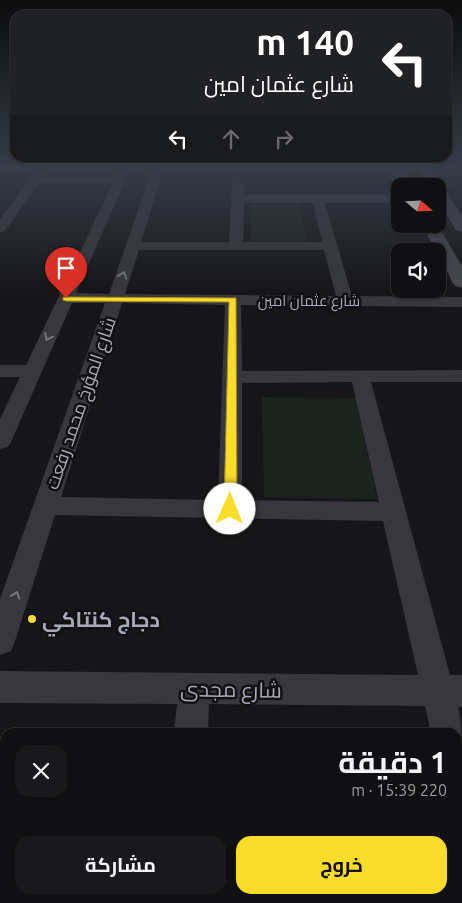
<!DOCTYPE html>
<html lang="ar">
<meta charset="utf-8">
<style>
:root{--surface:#101012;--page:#19191b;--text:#f1f3f6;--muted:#9c9d9f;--line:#303032;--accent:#fcdc2a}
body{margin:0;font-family:Ubuntu,Cairo,sans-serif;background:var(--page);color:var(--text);direction:rtl;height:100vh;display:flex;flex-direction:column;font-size:19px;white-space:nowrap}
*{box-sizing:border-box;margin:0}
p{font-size:16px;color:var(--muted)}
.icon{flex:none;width:28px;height:28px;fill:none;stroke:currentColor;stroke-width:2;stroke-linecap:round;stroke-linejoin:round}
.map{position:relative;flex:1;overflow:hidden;direction:ltr}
.sheet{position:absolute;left:0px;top:728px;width:462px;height:176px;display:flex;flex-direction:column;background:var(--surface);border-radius:15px 15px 0 0;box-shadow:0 1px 4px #0004,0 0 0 1px var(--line);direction:rtl}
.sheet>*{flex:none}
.hud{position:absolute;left:10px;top:10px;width:442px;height:152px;border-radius:15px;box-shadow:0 1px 4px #0004,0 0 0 1px var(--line);direction:rtl;background:#202124;color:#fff;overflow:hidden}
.needle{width:32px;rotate:109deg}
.fabs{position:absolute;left:391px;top:178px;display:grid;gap:10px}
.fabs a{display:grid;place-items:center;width:55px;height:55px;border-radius:10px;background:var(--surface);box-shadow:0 1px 4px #0004,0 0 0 1px var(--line);font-size:25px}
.pin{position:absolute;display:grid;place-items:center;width:42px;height:42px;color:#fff;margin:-51px -21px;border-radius:50% 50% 50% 0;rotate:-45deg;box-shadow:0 0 5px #0007}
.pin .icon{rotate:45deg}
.me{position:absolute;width:55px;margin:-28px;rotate:1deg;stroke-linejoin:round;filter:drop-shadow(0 0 4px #0008)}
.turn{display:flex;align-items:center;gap:18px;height:105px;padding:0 15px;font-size:22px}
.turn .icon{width:65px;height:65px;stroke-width:2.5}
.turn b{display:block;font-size:35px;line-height:42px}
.lanes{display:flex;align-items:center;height:48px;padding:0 15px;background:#0003;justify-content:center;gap:25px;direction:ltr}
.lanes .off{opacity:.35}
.round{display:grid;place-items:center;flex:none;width:52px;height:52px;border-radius:15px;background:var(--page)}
.headline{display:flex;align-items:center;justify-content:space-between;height:85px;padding:0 15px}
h1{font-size:30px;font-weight:700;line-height:38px}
.button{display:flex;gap:10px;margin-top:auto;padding:10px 15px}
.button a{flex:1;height:58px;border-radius:15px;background:var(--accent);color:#111;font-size:20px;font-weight:700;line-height:58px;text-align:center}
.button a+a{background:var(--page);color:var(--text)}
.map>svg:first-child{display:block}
.green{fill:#1c231e}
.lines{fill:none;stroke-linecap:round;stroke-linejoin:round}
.lane{fill:#37373d;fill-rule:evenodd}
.street{fill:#37373d;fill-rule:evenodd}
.secondary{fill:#45454e;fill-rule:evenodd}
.oneway{stroke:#757681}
.route{fill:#fcdc2a;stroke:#a48f1b}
.poi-dot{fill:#fcdc2a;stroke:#111113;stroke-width:2}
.labels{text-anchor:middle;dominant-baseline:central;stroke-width:5;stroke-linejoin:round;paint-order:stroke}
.far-street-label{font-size:15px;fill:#a7a9b9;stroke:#111113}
.street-label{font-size:18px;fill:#a7a9b9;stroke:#111113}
.near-poi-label{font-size:21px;font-weight:bold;fill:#a7a9b9;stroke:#111113;text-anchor:start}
.near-street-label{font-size:21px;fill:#a7a9b9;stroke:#111113}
</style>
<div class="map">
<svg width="462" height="903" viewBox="0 0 462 903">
<rect width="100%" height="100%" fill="#161618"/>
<path class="green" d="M251,204H300L306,241H251Z
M262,397L356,398L377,499L264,497Z"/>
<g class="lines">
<path class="lane" d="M462,171V175H426L423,173L426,171Z"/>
<path class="street" d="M121,165H132L76,293L109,294L154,165H165L141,242H229L232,185L238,181L244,185V195H400V203H325L352,296L462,297V307L241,305L242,371L462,370V382H371L450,675H462V707H458C461,719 462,732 460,744L458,745V732H431L425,706L209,704L208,732H174L177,704L0,703V671L418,675L383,521L55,515L15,641L11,651L0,655V599L105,303H72L11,442L8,447L0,449V419L20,377H0V365H26L113,183H39L5,231L0,232V219L40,166H48L50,168L43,177H116ZM244,203H313L322,242H243ZM139,250H324L336,296L125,294ZM122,303L225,305L218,500L61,497ZM352,382L379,502L242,500V383Z
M238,166L399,167L405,170L399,173L234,171L232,169Z
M458,754L462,756V809L458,807Z
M162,899H202V903H162Z"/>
<path class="secondary" d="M389,165H403L415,186H401Z
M414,165H428L462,215V232L456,230L438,201V186H428Z
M421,224H437L462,266V288L455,286L452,282L438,251H436Z"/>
</g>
<defs><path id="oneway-chevron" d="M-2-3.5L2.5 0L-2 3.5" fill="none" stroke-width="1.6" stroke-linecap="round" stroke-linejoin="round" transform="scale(1.25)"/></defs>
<g class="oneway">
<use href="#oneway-chevron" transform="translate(123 275) rotate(-71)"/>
<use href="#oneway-chevron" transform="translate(48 337) rotate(115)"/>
<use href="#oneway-chevron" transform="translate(16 595) rotate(-71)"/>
</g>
<linearGradient id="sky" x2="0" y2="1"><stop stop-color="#0c0c0d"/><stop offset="0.57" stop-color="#363c48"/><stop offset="1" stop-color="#363c48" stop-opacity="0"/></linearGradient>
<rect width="462" height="292" fill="url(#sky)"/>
<path class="route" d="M63,297L236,298L237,509L235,513H226L224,509L229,302L66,301L63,300Z"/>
<circle class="poi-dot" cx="32" cy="619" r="5"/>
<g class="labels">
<g class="far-street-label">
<text x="309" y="300">شارع عثمان امين</text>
</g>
<g class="street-label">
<text transform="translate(80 403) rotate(-71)">شارع المؤرخ محمد رفعت</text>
</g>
<g class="near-poi-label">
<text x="42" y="619">دجاج كنتاكي</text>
</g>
<g class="near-street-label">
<text transform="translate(231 689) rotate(1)">شارع مجدى</text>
</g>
</g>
</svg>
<div class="fabs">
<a><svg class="needle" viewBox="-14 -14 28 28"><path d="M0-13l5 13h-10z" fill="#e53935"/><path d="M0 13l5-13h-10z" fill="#9c9d9f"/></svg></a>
<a><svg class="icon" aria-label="sound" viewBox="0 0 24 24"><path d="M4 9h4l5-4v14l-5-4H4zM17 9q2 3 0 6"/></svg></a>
</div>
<div class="pin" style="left:66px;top:298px;background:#d93025"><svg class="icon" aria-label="arrive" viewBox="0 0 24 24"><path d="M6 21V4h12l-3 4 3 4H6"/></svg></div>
<svg class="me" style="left:230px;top:509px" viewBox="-20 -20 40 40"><circle r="19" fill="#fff"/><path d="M0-13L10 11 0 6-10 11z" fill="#fcdc2a"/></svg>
<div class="hud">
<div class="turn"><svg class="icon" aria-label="left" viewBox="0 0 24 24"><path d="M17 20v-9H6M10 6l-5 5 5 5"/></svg><div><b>140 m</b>شارع عثمان امين</div></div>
<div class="lanes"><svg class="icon" aria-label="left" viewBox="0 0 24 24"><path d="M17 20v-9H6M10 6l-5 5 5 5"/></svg><svg class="icon off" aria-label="ahead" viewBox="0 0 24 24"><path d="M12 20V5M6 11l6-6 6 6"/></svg><svg class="icon off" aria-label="right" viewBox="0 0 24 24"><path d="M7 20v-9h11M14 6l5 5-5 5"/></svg></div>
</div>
<section class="sheet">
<div class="headline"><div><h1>1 دقيقة</h1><p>220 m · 15:39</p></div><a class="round"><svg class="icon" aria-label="close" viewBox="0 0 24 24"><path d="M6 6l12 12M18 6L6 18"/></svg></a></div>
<div class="button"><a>خروج</a><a>مشاركة</a></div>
</section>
</div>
